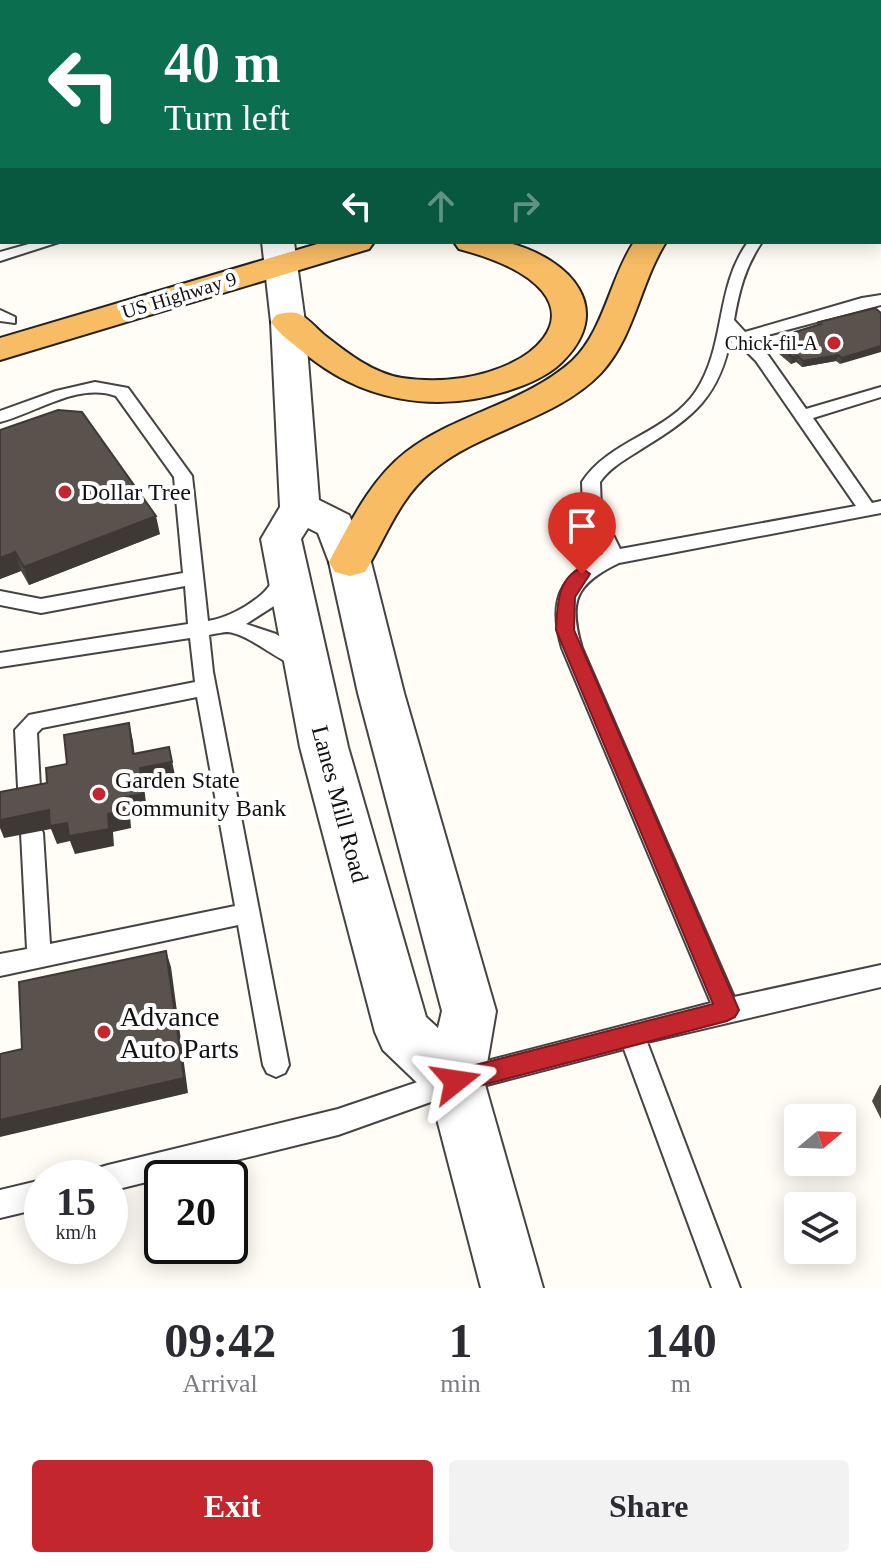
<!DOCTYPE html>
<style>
:root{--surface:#fff;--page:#f2f2f3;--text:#2b2b33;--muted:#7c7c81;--accent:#c4262e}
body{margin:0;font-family:"Times New Roman",serif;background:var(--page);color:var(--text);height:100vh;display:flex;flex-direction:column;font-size:30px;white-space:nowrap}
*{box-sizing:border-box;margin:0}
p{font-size:26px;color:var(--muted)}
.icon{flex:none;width:44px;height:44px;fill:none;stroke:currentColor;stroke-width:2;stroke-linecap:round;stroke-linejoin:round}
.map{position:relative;height:1288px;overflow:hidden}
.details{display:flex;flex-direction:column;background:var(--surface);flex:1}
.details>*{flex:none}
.guide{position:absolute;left:0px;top:0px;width:882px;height:244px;box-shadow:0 4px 20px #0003;background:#0b6e4f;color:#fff;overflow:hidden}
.needle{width:52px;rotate:71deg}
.fabs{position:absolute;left:784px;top:1104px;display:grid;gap:16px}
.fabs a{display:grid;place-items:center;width:72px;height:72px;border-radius:8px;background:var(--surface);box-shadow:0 4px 20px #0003;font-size:40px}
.speed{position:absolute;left:24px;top:1160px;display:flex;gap:16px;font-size:40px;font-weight:700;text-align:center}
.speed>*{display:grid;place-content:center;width:104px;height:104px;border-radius:50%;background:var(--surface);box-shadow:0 4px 20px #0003;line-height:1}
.speed small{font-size:20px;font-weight:400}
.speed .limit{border:4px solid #111;border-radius:12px;background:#fff;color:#111}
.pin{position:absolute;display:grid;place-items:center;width:68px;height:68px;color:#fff;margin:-82px -34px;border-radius:50% 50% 50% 0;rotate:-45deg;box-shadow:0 0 8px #0007}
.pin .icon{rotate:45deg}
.me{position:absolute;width:88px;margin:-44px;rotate:75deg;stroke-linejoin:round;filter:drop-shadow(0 0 6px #0008)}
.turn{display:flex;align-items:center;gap:28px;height:168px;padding:0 32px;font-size:36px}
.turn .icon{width:104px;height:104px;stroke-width:2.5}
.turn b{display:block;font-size:56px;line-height:68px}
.lanes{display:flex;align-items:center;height:76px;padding:0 32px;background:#0003;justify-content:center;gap:40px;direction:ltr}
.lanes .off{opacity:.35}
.eta{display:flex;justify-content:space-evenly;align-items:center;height:136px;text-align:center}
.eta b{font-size:48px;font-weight:700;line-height:56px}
.action{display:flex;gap:16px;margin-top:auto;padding:16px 32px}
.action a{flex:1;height:92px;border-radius:8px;background:var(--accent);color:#fff;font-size:32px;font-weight:700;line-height:92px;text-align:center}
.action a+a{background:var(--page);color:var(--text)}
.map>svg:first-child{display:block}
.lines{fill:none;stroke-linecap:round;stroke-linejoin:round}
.service-casing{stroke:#444;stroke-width:4}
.tertiary-casing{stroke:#444;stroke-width:4}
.trunk-casing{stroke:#222;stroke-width:4}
.service{fill:#fff;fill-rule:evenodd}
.tertiary{fill:#fff;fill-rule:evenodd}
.trunk{fill:#f7bc64;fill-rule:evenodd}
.wall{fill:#4d4742}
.shaded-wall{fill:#3f3936}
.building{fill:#5a524d;stroke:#3f3936;stroke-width:2}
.route{fill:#c4262e;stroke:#7f191e;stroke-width:2}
.poi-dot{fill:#c4262e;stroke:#fff;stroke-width:3}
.labels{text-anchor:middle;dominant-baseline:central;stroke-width:8;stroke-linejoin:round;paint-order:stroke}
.far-street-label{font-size:20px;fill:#111;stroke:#fff}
.far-poi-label{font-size:20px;fill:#111;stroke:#fff;text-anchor:end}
.poi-label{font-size:24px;fill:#111;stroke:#fff;text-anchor:start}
.street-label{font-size:24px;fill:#111;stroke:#fff}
.near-poi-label{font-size:28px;fill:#111;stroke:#fff;text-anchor:start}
</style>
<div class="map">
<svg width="881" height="1288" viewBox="0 0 881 1288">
<rect width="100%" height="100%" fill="#fffdf5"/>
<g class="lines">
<g class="service-casing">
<path id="service" d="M367,0H379L380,2H368Z
M2,114V122L0,123V115Z
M880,231H881V240H880Z
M36,242H59L0,261V252Z
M748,242H762C745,267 739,291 734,320L745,332L862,298L881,295V305L753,339L768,355L806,409L881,387V397L813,418L872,503L881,501V513L619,563C575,584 568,602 582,648L734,997L881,965V987L647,1042L740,1288H712L624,1049L456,1093L338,1135L110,1191V1178H94L98,1168L108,1165L338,1109L456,1069L711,1003L562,648C548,601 559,576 603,554L583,510L582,482C609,440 668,433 696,391C726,346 715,287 748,242ZM731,336L756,361L856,506L620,549L601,510L600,482C610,467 628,458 643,448C694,417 720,396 731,336Z
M0,310L15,317V323L0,321Z
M95,382L128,388L192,476L208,621C226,618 246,608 261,595C271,587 276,572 289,568L299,575L274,606L246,624L276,634L309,657L312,662L309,667C290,673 254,635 228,632C223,632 215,634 209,635L213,672L289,1065L285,1073L276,1077L267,1073L263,1065L238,925L0,976V954L27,949L21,833L24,826L32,824L40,826L43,833L50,944L235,906L197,697L42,728L37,733L41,806L38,812L30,815L22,812L19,806L15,730L29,715L195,682L190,638L0,667V653L188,624L185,586L41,613L0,605V591L41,599L183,573L174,477L116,396C78,382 36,413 0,422V411L56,391Z
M42,1180V1208L0,1218V1190Z"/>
</g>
<g class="tertiary-casing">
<path id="tertiary" d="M224,0H250L251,2H225Z
M262,242H294L305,322L319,500L349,515L371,562L404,693L496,1011L484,1081L543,1288H481L431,1096L383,1050L375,1032L300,747L261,539L280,507L271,322ZM308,528L318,533L329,562L358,693L442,1011L438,1028L426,1017L348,747L301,539Z"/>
</g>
<g class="trunk-casing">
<path id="trunk" d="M880,95H881V111H880Z
M324,242H374L369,249L0,360V338Z
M454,242C471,242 492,239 509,243C570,259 617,309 561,363C546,377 526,385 507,391C434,414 360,401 302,351C291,342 279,334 271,322L276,315C284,313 291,311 299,314C308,318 316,328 323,334C346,352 372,373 402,378C526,396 637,296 459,249Z
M634,242H666C640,283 635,336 601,373C555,421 482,429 432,471C399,498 386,537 365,572L350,576L335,572L329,562C350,523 370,480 406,452C457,413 524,404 572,361C604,331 610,278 634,242Z"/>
</g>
<use href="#service" class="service"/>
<use href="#tertiary" class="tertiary"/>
<use href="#trunk" class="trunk"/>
</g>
<path class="wall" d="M875,308L840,364L836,361L802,367L796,362L791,364L778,353L782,341L818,325L819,322Z
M0,430L160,534L29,585L21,571L0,579Z
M880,1085H881V1119L872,1101Z"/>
<path class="shaded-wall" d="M2,45V66L0,67V46Z
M881,346V352L840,364L842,358Z
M838,355L836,361L802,367L803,361Z
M798,356L796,362L791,364L792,357Z
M156,516L160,534L29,585L24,567Z
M15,552L21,571L0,579V558Z
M129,723L133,741L137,772L133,754Z
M169,747L176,780L144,786L147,812L130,815L131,828L113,832L114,846L75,854L70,841L57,844L51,829L4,838L0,828V820L49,810L108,814L125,797L140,768Z
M166,951L171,967L188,1093L0,1137V1120Z"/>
<path class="building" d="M0,0H54L55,2H2V45L0,46Z
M0,122H2V188L0,189Z
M881,168V197H880V169Z
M875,308L881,313V346L842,358L838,355L803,361L798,356L792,357L780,346L786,344L782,341L795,332L821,324L819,322Z
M58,410L82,412L156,516L24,567L15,552L0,558V430Z
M129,723L133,754L169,747L172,762L140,768L143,794L125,797L126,810L108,814L109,829L69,836L67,823L50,826L49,810L0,820V792L47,783L46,768L67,764L64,735Z
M166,951L184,1078L0,1120V1054L22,1049L19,982Z"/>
<path class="route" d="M582,568L590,574L575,597L574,630L739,1010L735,1017L727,1021L456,1092L448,1089L444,1081L448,1073L456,1070L713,1004L556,630C557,608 557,577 582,568Z"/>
<g class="poi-dot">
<circle cx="834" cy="343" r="8"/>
<circle cx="65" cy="492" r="8"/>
<circle cx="99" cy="794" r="8"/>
<circle cx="104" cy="1032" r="8"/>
</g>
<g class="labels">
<g class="far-street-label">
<text transform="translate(179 295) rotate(-17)">US Highway 9</text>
</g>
<g class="far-poi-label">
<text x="818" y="343">Chick-fil-A</text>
</g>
<g class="poi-label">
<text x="81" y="492">Dollar Tree</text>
<text x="115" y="780">Garden State<tspan x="115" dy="28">Community Bank</tspan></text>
</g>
<g class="street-label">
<text transform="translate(340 804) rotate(75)">Lanes Mill Road</text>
</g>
<g class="near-poi-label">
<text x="120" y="1016">Advance<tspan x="120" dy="32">Auto Parts</tspan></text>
</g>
</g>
</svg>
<div class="fabs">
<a><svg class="needle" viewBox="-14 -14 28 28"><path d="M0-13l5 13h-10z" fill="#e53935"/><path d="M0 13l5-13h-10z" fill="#7c7c81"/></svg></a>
<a><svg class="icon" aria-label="layers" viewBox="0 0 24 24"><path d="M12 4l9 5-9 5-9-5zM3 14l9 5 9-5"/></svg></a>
</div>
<div class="speed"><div>15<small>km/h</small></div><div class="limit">20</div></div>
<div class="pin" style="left:582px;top:574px;background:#d93025"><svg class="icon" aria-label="arrive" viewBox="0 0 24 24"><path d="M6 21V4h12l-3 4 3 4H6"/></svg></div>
<svg class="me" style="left:456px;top:1081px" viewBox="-20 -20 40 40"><path d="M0-17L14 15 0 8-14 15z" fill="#c4262e" stroke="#fff" stroke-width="4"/></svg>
<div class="guide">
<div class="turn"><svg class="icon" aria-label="left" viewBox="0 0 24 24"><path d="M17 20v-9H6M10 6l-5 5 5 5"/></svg><div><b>40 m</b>Turn left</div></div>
<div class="lanes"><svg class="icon" aria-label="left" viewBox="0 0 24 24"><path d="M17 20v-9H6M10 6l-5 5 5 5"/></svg><svg class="icon off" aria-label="ahead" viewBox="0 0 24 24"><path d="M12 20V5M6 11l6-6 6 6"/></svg><svg class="icon off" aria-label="right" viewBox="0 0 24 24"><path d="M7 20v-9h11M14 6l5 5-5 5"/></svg></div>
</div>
</div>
<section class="details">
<div class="eta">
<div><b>09:42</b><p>Arrival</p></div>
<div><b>1</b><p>min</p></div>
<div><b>140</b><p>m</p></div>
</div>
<div class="action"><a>Exit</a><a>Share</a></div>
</section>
